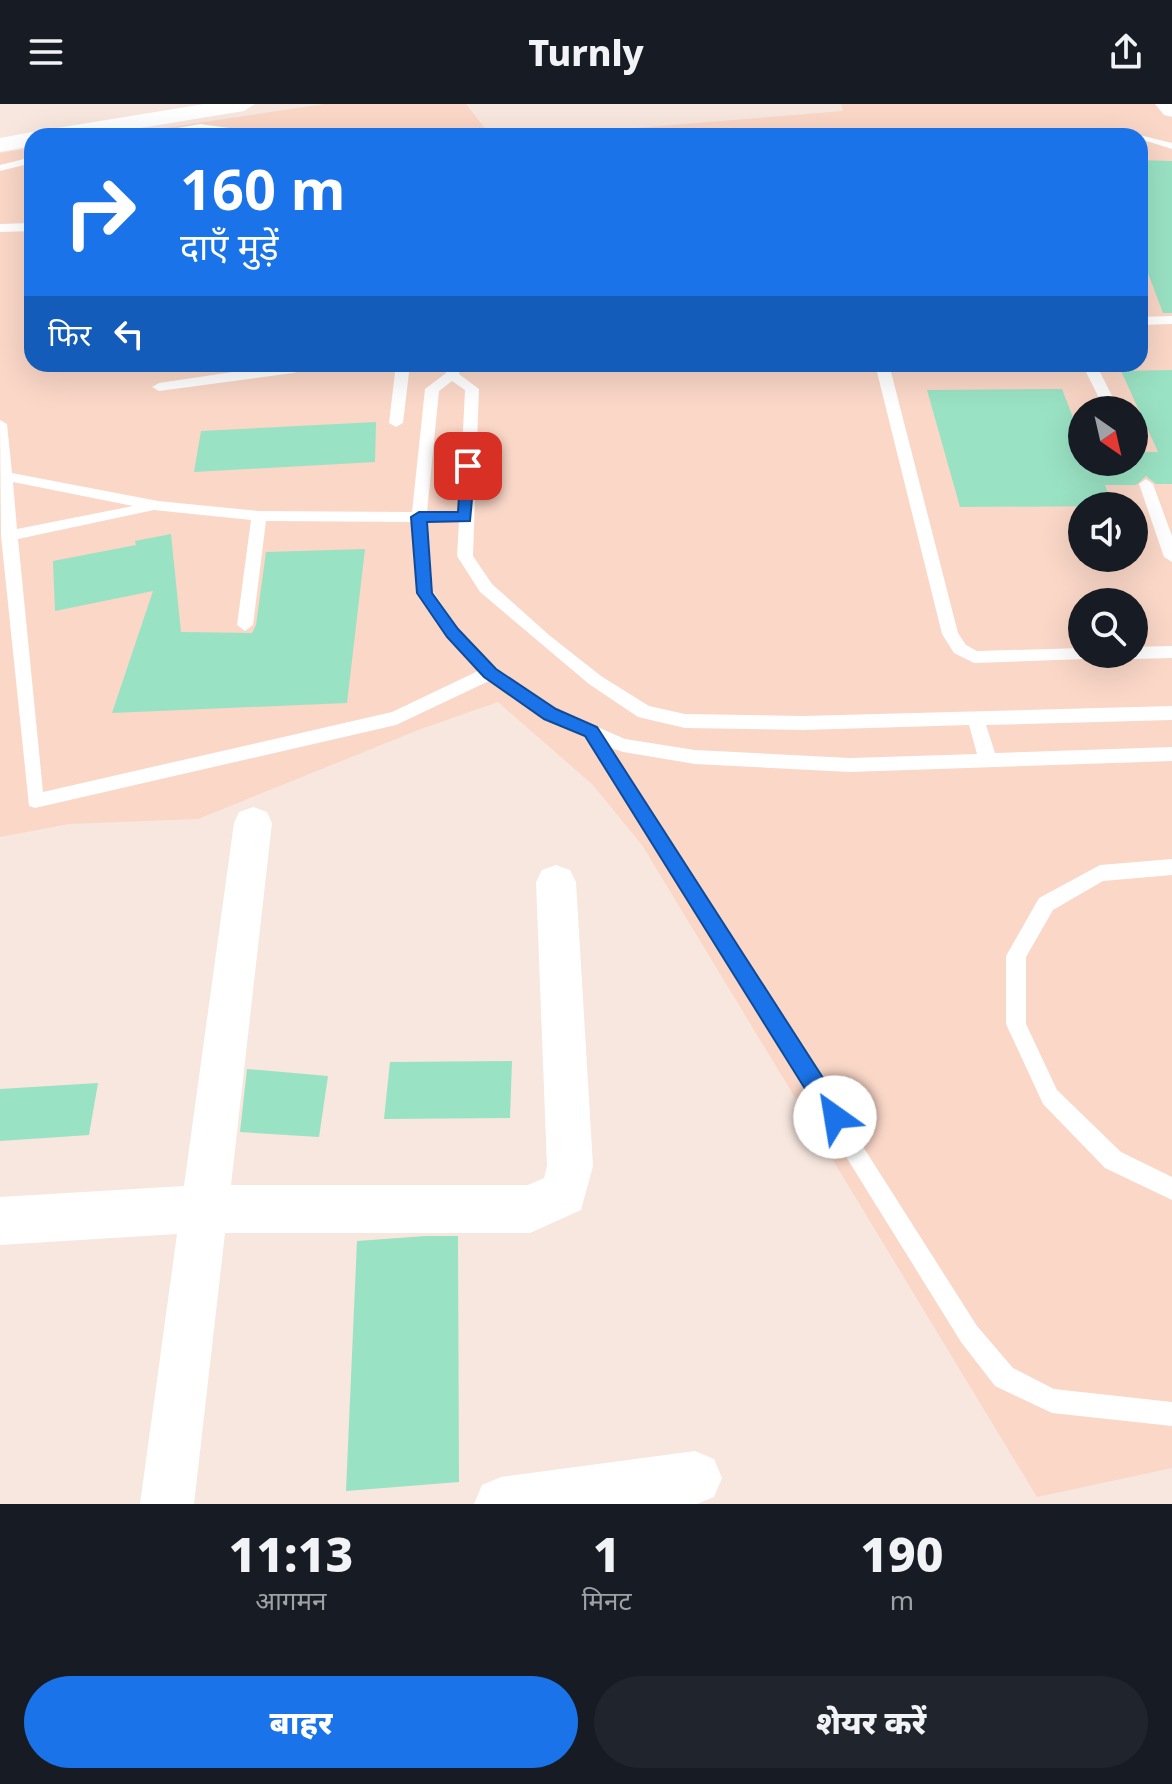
<!DOCTYPE html>
<html lang="hi">
<meta charset="utf-8">
<style>
:root{--surface:#171b24;--page:#20242c;--text:#f1f3f6;--muted:#9ea1a6;--accent:#1a73e8}
body{margin:0;font-family:"Noto Sans","Noto Sans Devanagari",sans-serif;background:var(--page);color:var(--text);height:100vh;display:flex;flex-direction:column;font-size:30px;white-space:nowrap}
*{box-sizing:border-box;margin:0}
p{font-size:26px;color:var(--muted)}
.icon{flex:none;width:44px;height:44px;fill:none;stroke:currentColor;stroke-width:2;stroke-linecap:round;stroke-linejoin:round}
.map{position:relative;height:1400px;overflow:hidden}
.details{display:flex;flex-direction:column;background:var(--surface);flex:1}
.details>*{flex:none}
.guide{position:absolute;left:24px;top:24px;width:1124px;height:244px;border-radius:24px;box-shadow:0 8px 32px #0002;background:#1a73e8;color:#fff;overflow:hidden}
.needle{width:52px;rotate:146deg}
.buttons{position:absolute;left:1068px;top:292px;display:grid;gap:16px}
.buttons a{display:grid;place-items:center;width:80px;height:80px;border-radius:50%;background:var(--surface);box-shadow:0 8px 32px #0002;font-size:40px}
.pin{position:absolute;display:grid;place-items:center;width:68px;height:68px;color:#fff;margin:-34px;border-radius:16px;box-shadow:0 4px 12px #0006}
.me{position:absolute;width:88px;margin:-44px;rotate:328deg;stroke-linejoin:round;filter:drop-shadow(0 0 6px #0008)}
.turn{display:flex;align-items:center;gap:28px;height:168px;padding:0 24px;font-size:36px}
.turn .icon{width:104px;height:104px;stroke-width:2.5}
.turn b{display:block;font-size:56px;line-height:68px}
.then{display:flex;align-items:center;height:76px;padding:0 24px;background:#0003;gap:16px;font-size:30px}
.eta{display:flex;justify-content:space-evenly;align-items:center;height:136px;text-align:center}
.eta b{font-size:48px;font-weight:800;line-height:56px}
.primary-button{display:flex;gap:16px;margin-top:auto;padding:16px 24px}
.primary-button a{flex:1;height:92px;border-radius:48px;background:var(--accent);color:#fff;font-size:32px;font-weight:800;line-height:92px;text-align:center}
.primary-button a+a{background:var(--page);color:var(--text)}
header{display:flex;justify-content:space-between;align-items:center;height:104px;padding:0 24px;background:var(--surface);font-size:36px;font-weight:800}
.map>svg:first-child{display:block}
.built{fill:#fad7c7;fill-rule:evenodd}
.building{fill:#9ae2c4}
.lines{fill:none;stroke-linecap:round;stroke-linejoin:round}
.service{fill:#fff;fill-rule:evenodd}
.minor{fill:#fff;fill-rule:evenodd}
.route{fill:#1a73e8;stroke:#114b97;stroke-width:2}
</style>
<header><svg class="icon" aria-label="menu" viewBox="0 0 24 24"><path d="M4 6h16M4 12h16M4 18h16"/></svg>Turnly<svg class="icon" aria-label="share" viewBox="0 0 24 24"><path d="M12 15V3M7 8l5-5 5 5M5 13v7h14v-7"/></svg></header>
<div class="map">
<svg width="1172" height="1400" viewBox="0 0 1172 1400">
<rect width="100%" height="100%" fill="#f7e7df"/>
<path class="built" d="M325,0H466L491,32H111Z
M841,0H1170L1172,3V1364L1037,1393L642,741L593,681L498,598L418,626L198,715L69,720L0,733V49L32,44V260H1140V32H538L843,7ZM1082,306H1134V358H1082ZM1082,402H1134V454H1082ZM1082,498H1134V550H1082Z"/>
<path class="building" d="M1140,56L1172,57V209H1163L1140,148Z
M1172,266V380H1156L1146,372L1136,381H1105L1113,402L960,403L927,286L1062,285L1076,321H1082V358H1134V348H1158L1121,267Z
M376,318L375,358L194,368L201,327Z
M171,430L181,528L252,529L256,521L266,448L365,445L347,599L112,609L153,487L55,507L53,457L136,441L135,437Z
M512,957L510,1014L384,1015L390,958Z
M247,965L328,972L319,1033L240,1028Z
M98,979L89,1031L0,1037V985Z
M426,1132H458L459,1378L346,1387L357,1137Z"/>
<g class="lines">
<path class="service" d="M200,20L236,25L240,32L200,26L161,32H134Z
M1119,26L1172,39V45L1140,35V32H867L872,29Z
M32,53V59L0,67V61Z
M32,119V127L0,128V120Z
M1172,212V220L1140,221V213Z
M286,260H327L293,269L159,287L152,283L159,279Z
M396,260H410L403,319L396,323L389,319Z
M447,260H461L459,270L479,285L473,452L492,480L549,531L601,572L649,602L685,610L803,612L1172,602V616L986,621L995,649L1172,643V657L850,668L695,660L623,648L609,643L977,1222L1013,1264L1054,1285L1172,1298V1322L1052,1309L995,1282L961,1238L585,632L544,615L489,577L396,621L35,704L29,702L1,432L0,316L7,320L12,369L158,397L259,407L412,408L425,285L446,269ZM452,277L465,286L459,408H427L439,287ZM13,378L133,402L17,425ZM154,406L251,416L237,521L245,527L253,521L266,417L412,418L417,489L447,533L478,567L392,608L43,688L18,435ZM427,418H459L457,452L480,488L589,580L638,613L685,624L803,626L969,621L977,650L850,654L695,646L625,635L556,605L496,565L459,525L433,488Z
M875,260H889L958,529L966,541L977,547L1082,544V550H1113L1111,554L974,559L954,549L942,530Z
M1082,260H1096L1119,306H1105Z
M1146,375L1153,380L1172,432V458L1164,453L1139,380Z
M1172,542V554L1134,555L1126,550H1134V543Z
M1172,755V771L1103,777L1053,806L1026,853V920L1057,986L1121,1048L1172,1073V1096L1105,1064L1043,1000L1006,920V852L1039,794L1100,761Z"/>
<path class="minor" d="M204,0H255L244,7L92,32H32V42L0,48V34L32,28L40,31L51,25Z
M1155,0H1172V13L1164,11Z
M253,703L267,708L272,719L231,1081H528L544,1074L547,1062L536,778L542,766L556,761L570,766L576,778L593,1062L581,1106L530,1129H225L194,1400H140L177,1130L0,1141V1093L184,1082L234,719L239,708Z
M695,1347L714,1355L722,1374L714,1393L697,1400H474L482,1381L501,1373Z"/>
</g>
<path class="route" d="M468,357L475,362L470,417L427,418L432,489L458,525L496,565L556,605L597,623L843,1005L846,1013L843,1020L835,1023L827,1020L585,632L544,615L484,573L447,533L417,489L411,413L419,408H458L461,362Z"/>
</svg>
<div class="buttons">
<a><svg class="needle" viewBox="-14 -14 28 28"><path d="M0-13l5 13h-10z" fill="#e53935"/><path d="M0 13l5-13h-10z" fill="#9ea1a6"/></svg></a>
<a><svg class="icon" aria-label="sound" viewBox="0 0 24 24"><path d="M4 9h4l5-4v14l-5-4H4zM17 9q2 3 0 6"/></svg></a>
<a><svg class="icon" aria-label="search" viewBox="0 0 24 24"><circle cx="10" cy="10" r="6"/><path d="M15 15l6 6"/></svg></a>
</div>
<div class="pin" style="left:468px;top:362px;background:#d93025"><svg class="icon" aria-label="arrive" viewBox="0 0 24 24"><path d="M6 21V4h12l-3 4 3 4H6"/></svg></div>
<svg class="me" style="left:835px;top:1013px" viewBox="-20 -20 40 40"><circle r="19" fill="#fff"/><path d="M0-13L10 11 0 6-10 11z" fill="#1a73e8"/></svg>
<div class="guide">
<div class="turn"><svg class="icon" aria-label="right" viewBox="0 0 24 24"><path d="M7 20v-9h11M14 6l5 5-5 5"/></svg><div><b>160 m</b>दाएँ मुड़ें</div></div>
<div class="then">फिर<svg class="icon" aria-label="left" viewBox="0 0 24 24"><path d="M17 20v-9H6M10 6l-5 5 5 5"/></svg></div>
</div>
</div>
<section class="details">
<div class="eta">
<div><b>11:13</b><p>आगमन</p></div>
<div><b>1</b><p>मिनट</p></div>
<div><b>190</b><p>m</p></div>
</div>
<div class="primary-button"><a>बाहर</a><a>शेयर करें</a></div>
</section>
